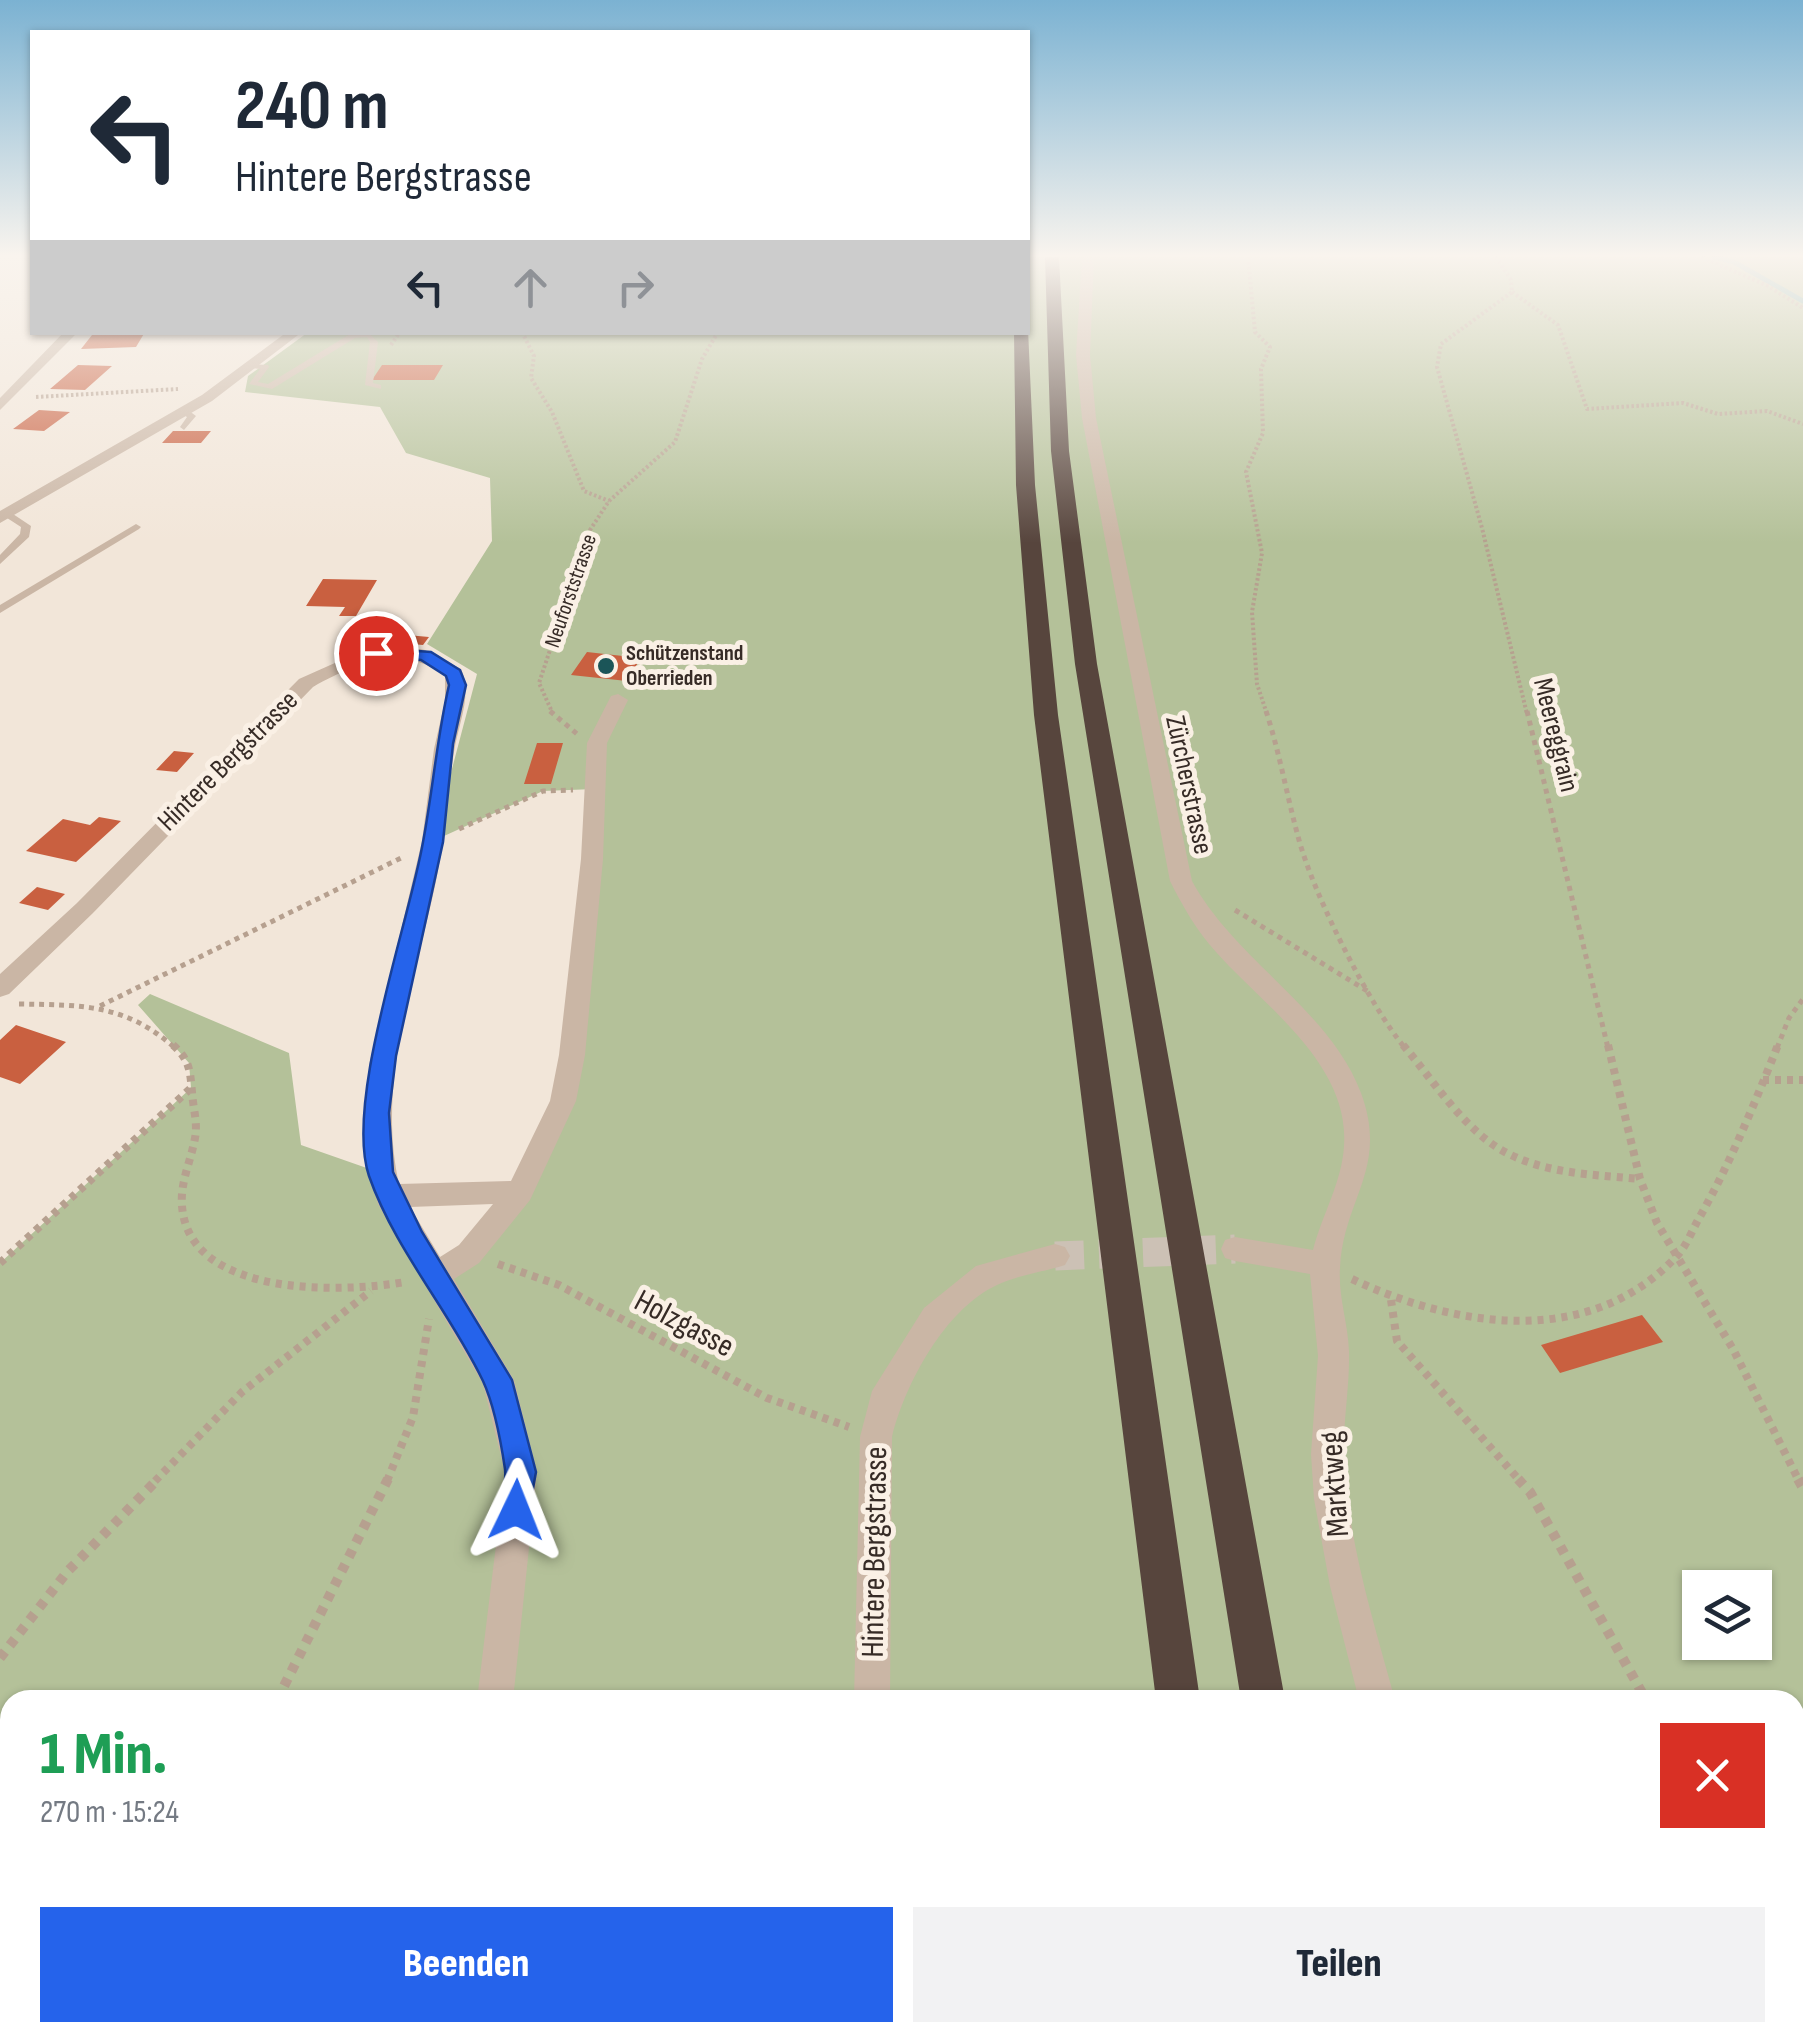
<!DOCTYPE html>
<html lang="de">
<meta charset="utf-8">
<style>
:root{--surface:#fff;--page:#f2f2f3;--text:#1f2937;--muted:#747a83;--accent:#2563eb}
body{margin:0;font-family:"Sofia Sans Condensed",sans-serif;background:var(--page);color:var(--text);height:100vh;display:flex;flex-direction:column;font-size:38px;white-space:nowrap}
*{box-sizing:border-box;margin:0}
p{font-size:32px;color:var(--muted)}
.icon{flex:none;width:55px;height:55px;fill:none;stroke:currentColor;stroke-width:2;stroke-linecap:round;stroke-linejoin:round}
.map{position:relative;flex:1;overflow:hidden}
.sheet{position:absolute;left:0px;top:1690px;width:1805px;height:352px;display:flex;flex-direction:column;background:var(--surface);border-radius:30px 30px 0 0;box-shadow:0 2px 8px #0004}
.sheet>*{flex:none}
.guide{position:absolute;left:30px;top:30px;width:1000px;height:305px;border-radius:0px;box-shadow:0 2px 8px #0004;background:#fff;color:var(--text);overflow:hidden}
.fabs{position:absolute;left:1682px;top:1570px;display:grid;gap:20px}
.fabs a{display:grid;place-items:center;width:90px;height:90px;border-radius:0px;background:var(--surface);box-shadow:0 2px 8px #0004;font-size:50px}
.pin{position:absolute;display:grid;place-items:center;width:85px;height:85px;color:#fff;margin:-42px;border:5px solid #fff;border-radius:50%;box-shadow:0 2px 10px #0007}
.me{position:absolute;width:110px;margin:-55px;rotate:2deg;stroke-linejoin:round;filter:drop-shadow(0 0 8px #0008)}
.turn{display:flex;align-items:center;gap:35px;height:210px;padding:0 40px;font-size:45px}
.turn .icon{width:130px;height:130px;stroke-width:2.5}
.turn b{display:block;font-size:70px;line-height:85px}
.lanes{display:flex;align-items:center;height:95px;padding:0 40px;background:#0003;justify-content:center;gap:50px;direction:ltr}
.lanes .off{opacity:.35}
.round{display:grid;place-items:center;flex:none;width:105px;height:105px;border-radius:0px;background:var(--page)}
.overview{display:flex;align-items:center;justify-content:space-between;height:170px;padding:0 40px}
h1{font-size:60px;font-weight:800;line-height:75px;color:#1e9e55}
.action{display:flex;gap:20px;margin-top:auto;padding:20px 40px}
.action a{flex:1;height:115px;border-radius:0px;background:var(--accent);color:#fff;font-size:40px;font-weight:800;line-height:115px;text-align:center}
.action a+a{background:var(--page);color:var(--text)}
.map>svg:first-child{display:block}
.green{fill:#b4c199;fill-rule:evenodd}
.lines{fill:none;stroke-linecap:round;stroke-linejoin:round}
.stream{stroke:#77aeb0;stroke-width:5}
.building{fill:#c96040}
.minor-tunnel{stroke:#ccc1b5;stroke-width:29;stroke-dasharray:29 15;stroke-linecap:butt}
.path-far3{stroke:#b6a08f;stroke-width:4;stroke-dasharray:2.5 2.5;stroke-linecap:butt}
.path-far2{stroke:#b6a08f;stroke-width:5;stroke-dasharray:5 5;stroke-linecap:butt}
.path-far1{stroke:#b6a08f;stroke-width:8;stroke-dasharray:6 6;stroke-linecap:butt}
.path{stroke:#b6a08f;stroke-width:10;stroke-dasharray:8 8;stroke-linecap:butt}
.service{fill:#cab6a5;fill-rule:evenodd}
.minor{fill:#cab6a5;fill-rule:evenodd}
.motorway{fill:#57453d;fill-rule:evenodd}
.route{fill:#2563eb;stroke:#184099;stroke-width:2.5}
.poi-dot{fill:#1b5558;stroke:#faf0e5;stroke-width:4}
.labels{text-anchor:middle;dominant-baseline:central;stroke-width:10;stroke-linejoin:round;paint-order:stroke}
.far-street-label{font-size:22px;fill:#362b26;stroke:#faf0e5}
.far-poi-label{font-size:22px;font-weight:bold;fill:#362b26;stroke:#faf0e5;text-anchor:start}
.street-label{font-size:28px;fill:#362b26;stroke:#faf0e5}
.near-street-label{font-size:32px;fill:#362b26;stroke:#faf0e5}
</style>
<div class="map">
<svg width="1803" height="2042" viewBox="0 0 1803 2042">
<rect width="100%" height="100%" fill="#f2e6d9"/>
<path class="green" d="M1028,257H1803V2042H1387L1385,2033L1795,2032V1700H10V2032H1161L1163,2042H0V1263L191,1088L189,1063L138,1005L150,994L289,1053L301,1145L381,1173L437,1274L469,1254L563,1101L595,789L543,791L433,841L477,674L427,644L492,541L490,478L406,453L380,407L245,392L248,376L307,333L1028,332ZM1700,1588H1755V1642H1700Z"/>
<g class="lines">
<path class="stream" d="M1714,257L1734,262L1803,301"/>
</g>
<path class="building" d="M140,332H145L136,347L81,349L92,335Z
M78,365L112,366L85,390L50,389Z
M382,365H443L434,380H372Z
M39,410L70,412L44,431L13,429Z
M173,431H211L201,443H162Z
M323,579L377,580L356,616H339L345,607L306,606Z
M396,634L429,637L423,645L389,642Z
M587,652L641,658L627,681L571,675Z
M537,743H563L551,784H524Z
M174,751L194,753L177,772L156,770Z
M99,817L121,821L76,862L26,851L63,819L90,825Z
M37,887L65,894L48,910L19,903Z
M16,1025L66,1042L20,1084L0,1077V1040Z
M1642,1315L1663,1342L1560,1373L1541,1345Z"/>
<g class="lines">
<path class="minor-tunnel" d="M1055,1256L1235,1249"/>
<path class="path-far3" d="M1248,257L1255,332L1270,347L1261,369L1263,433L1246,472L1262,553L1252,612L1257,684L1267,714
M1496,257L1511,280L1512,292L1441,344L1437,367L1482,528L1527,714
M1702,257L1768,286L1803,308
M1512,292L1558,325L1587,409L1683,403L1718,414L1767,411L1803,424
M522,332L534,356L531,378L552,412L584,491L609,501
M391,345L400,332
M36,397L178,389
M553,714L539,683L590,530L609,501L675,442L702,359L718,332"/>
<path class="path-far2" d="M550,711L577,734
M1266,711C1280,754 1287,797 1299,840C1314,895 1369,1005 1405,1048
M1527,711L1608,1048
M459,829L543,791L573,790
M1235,910L1369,992
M19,1004C82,1005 126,1004 175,1048
M100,1006L403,857
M1777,1048L1789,1018L1803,999"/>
<path class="path-far1" d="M173,1045C190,1060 190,1071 192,1092C193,1108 198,1123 195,1138C191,1161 180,1182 182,1206C189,1298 342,1293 405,1282
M1403,1045C1434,1081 1467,1135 1511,1155C1550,1174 1598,1175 1640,1179
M1608,1045L1640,1179L1657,1223L1733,1349L1799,1481
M1763,1080H1803
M0,1263L190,1089
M498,1264L559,1285L767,1398L849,1427
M1352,1279C1454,1327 1587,1349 1674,1259C1685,1249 1691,1233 1698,1220C1730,1164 1754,1105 1778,1045
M1391,1300L1397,1341L1520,1481
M155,1481L242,1392L371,1291
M387,1481L413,1417L429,1319"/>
<path class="path" d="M1518,1479L1530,1492L1646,1700
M1798,1479L1803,1488
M0,1658L67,1572L158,1479
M277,1700L388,1479
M1795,2017L1803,2036
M113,2042L117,2032"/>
<path class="service" d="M369,333L378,342L373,383L381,385V389L365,385L370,342L367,337L355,338L272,389L249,384L260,369L251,368V364L268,365L269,367L258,382L268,384L350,334Z
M182,410H188L196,416L184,430L180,427L187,417L182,414Z
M4,512H10L31,526L29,537L0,564V555L20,534L21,527L4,516Z
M136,524L141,527L139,529L0,613V605Z"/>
<path class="minor" d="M1082,257H1094L1090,355L1096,418L1192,881C1235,960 1330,1010 1361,1093C1389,1169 1343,1199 1340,1268C1338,1296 1348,1323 1349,1351C1350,1388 1342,1426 1344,1464C1349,1544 1374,1623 1395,1700H1359L1330,1586L1314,1499L1311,1454L1318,1356L1310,1274L1235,1261L1225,1258L1221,1249L1225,1240L1235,1237L1313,1250C1322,1215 1342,1182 1344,1146C1350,1064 1264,1006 1216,952C1197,931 1183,907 1170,881L1082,418L1076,355Z
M64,332H78L0,410V398Z
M287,332H302L212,401L0,523V511L202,395Z
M400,646L425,650L461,669C473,694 458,725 454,752C447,795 445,838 436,881C415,982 376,1081 399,1184L511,1181L550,1101L559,1055L581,859L587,743L611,696L618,694L628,700L607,743L603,859L585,1055L576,1101L530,1200L479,1263L454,1279L514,1380L537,1472L513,1700H477L505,1472L483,1384L378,1204L365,1154L369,1065L422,841L434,749L445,701V675C400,644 356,663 313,687L93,913L9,994L0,997V974L77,903L299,679L355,654ZM493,1204L459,1245L440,1257L410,1207Z
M1055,1244L1065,1247L1070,1256L1065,1265C1043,1272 1018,1275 997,1285C945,1309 905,1384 892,1437L890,1700H854L860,1437L872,1391L924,1308L976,1266Z
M429,2032H471L470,2042H428Z
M843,2032H885L883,2042H841Z
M1445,2032H1487L1490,2042H1448Z"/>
<path class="motorway" d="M1045,257H1059L1069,451L1097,664L1285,1700H1241L1075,664L1051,451Z
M1028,329L1035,485L1058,715L1200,1700H1156L1034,715L1016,485L1014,332H1028Z
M1198,2032H1250L1251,2042H1199Z
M1295,2032H1347L1349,2042H1297Z"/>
</g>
<linearGradient id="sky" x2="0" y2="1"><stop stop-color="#7bb2d2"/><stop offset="0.47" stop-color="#f9f4ee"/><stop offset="1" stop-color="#f9f4ee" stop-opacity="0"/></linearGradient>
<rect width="1803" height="543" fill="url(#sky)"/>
<path class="route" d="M376,648L431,652L460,670L466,685L453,744L443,842L396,1056L389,1113L393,1172L422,1232L512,1380L536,1472L527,1521L516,1525L506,1521C498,1503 507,1487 505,1469C501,1442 494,1405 483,1381C449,1310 395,1250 369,1176C344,1102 409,923 423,842C433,789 437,737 449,685L446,676L421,660L370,656V649Z"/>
<circle class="poi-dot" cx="606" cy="666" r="10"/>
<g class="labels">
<g class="far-street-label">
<text transform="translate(571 591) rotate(-71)">Neuforststrasse</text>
</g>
<g class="far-poi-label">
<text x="626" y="653">Schützenstand<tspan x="626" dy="25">Oberrieden</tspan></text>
</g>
<g class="street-label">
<text transform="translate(1556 735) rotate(76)">Meereggrain</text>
<text transform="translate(228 761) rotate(-45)">Hintere Bergstrasse</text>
<text transform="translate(1189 785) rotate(78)">Zürcherstrasse</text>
</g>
<g class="near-street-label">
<text transform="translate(684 1324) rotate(28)">Holzgasse</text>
<text transform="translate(1335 1484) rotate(-94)">Marktweg</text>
<text transform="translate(875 1552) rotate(-89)">Hintere Bergstrasse</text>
</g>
</g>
</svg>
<div class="fabs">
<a><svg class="icon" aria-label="layers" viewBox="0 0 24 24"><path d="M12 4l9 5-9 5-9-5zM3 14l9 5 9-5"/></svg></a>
</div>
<div class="pin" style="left:376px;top:653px;background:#d93025"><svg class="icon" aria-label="arrive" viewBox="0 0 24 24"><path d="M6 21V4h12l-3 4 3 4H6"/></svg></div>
<svg class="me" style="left:516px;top:1510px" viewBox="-20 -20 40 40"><path d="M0-17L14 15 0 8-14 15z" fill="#2563eb" stroke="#fff" stroke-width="4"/></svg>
<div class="guide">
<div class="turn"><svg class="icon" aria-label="left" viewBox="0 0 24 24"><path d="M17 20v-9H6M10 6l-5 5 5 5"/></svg><div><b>240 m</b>Hintere Bergstrasse</div></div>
<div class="lanes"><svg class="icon" aria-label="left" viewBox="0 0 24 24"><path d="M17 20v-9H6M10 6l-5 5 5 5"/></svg><svg class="icon off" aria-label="ahead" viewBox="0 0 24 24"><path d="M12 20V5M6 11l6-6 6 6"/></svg><svg class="icon off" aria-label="right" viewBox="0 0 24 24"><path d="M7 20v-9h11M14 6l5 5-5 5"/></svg></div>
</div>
<section class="sheet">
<div class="overview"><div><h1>1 Min.</h1><p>270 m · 15:24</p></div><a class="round" style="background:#d93025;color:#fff"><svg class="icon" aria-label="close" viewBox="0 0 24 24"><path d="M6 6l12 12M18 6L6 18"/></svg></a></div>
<div class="action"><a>Beenden</a><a>Teilen</a></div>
</section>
</div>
